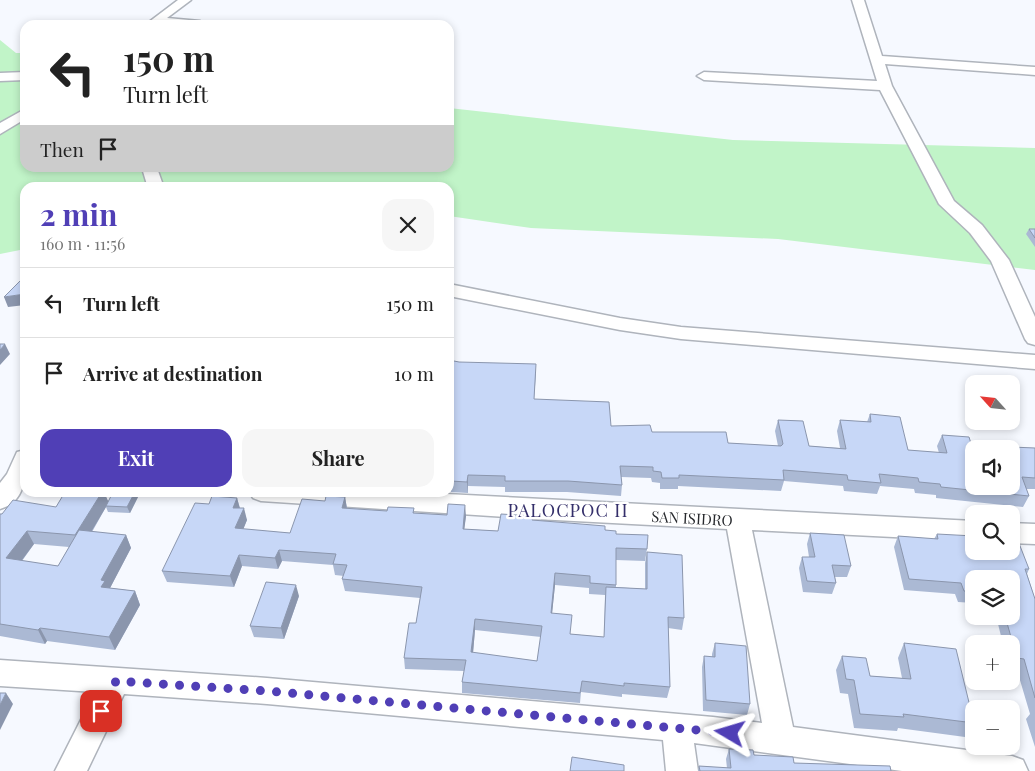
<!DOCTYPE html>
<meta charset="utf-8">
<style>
:root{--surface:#fff;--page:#f6f6f6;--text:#222;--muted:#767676;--line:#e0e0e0;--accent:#503fb6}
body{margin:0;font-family:"Playfair Display",serif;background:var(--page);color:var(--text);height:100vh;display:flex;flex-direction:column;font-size:19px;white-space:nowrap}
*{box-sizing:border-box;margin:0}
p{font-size:16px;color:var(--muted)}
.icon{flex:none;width:28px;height:28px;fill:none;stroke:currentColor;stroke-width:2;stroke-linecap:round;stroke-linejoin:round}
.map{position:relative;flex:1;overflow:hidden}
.details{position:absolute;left:20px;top:182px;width:434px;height:315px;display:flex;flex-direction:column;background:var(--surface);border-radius:15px;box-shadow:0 2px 8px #0003}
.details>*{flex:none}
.top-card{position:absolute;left:20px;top:20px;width:434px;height:152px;border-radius:15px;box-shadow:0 2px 8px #0003;background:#fff;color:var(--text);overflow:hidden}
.needle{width:32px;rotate:297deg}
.buttons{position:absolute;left:965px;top:375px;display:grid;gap:10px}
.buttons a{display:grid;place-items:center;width:55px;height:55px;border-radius:10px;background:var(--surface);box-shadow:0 2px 8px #0003;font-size:25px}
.pin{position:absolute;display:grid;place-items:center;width:42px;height:42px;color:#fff;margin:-21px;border-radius:10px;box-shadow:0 2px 8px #0006}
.me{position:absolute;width:55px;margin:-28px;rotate:277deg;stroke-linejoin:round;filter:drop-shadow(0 0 4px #0008)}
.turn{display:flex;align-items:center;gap:18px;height:105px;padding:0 20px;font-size:22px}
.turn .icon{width:65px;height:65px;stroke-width:2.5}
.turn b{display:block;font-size:35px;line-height:42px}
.then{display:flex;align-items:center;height:48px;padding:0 20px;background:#0003;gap:10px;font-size:19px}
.round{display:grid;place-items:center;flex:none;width:52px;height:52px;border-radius:15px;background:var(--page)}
.headline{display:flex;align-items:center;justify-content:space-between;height:85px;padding:0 20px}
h1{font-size:30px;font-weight:700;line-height:38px;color:var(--accent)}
.cta{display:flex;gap:10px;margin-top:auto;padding:10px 20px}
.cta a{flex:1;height:58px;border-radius:15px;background:var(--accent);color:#fff;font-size:20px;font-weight:700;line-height:58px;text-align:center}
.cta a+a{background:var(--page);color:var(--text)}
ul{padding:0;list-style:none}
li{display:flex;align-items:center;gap:15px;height:70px;padding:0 20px;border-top:1px solid var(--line)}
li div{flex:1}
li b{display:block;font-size:19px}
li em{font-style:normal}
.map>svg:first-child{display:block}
.green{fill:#c1f4c8}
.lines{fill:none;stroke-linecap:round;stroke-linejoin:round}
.minor-casing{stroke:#afb4bc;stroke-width:3}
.minor{fill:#fff;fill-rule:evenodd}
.wall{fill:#abb9d4;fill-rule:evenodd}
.shaded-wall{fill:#8b96ad}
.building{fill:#c7d7f7;stroke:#8b96ad;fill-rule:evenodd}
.route{stroke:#503fb6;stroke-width:9;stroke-dasharray:0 16.2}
.labels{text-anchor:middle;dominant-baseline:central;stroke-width:4.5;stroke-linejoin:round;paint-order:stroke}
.street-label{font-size:15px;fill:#27292d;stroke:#fff}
.quarter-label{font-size:18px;letter-spacing:1px;fill:#342f6a;stroke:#fff}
</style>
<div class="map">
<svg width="1035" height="771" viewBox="0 0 1035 771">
<rect width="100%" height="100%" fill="#f6f9ff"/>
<path class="green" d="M0,40L16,53H25V168H449V108L733,140L1035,148V270L778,239L531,228L449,216V188H25V249L0,254Z"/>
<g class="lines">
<g class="minor-casing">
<path id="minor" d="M178,0H191L167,18L200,21L206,25H145Z
M852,0H864L882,56L1035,67V75L885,64L892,86L954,201L982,225L1009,260L1035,317V345L1028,343L1025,339L991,261L970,233L939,204L880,90L704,80L697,76L704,72L877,81Z
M25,72V80L0,81V73Z
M25,109V119L0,134V123Z
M142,168H157L164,188H148Z
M449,284L620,318L681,327L1035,355V369L681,339L620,330L449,296Z
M25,450C25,473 28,501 0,509V483L7,474L17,452Z
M249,492H407L974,521V541L752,530L793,727L1012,756L1023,760L1028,771H902L694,743L698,771H666L663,740L267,704L124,694L87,771H55L95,692L0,686V660L267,678L713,717L762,723L727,529L536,519L261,501L253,498Z
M1011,523L1035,524V544L1011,543Z"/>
</g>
<use href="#minor" class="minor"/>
</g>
<path class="wall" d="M1029,229H1035V247L1026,234Z
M449,360L459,362L536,374L534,399L611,426L728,443L778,446L775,431L778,420L809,446L840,448L837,431L840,420L867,422L870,414L908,450L939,453L937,446L942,435L974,453L1011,486V447L1035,448V489H1026L1029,496L1023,507L936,498V495L915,493L914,489L880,486L877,494L844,491L843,486L784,481L781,491L678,486V489H660V483L652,482L651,478L621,477L622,485L621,496L567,492H505V487L468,486V493L451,492V489H449Z
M65,492H104L108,502L113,492H140V493L130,513L108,512L106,507L92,532L126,535L131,548L110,588L135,591L140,605L115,650L47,641L45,644L0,636V514L56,507ZM34,544L69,547L58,566L22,561Z
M345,497L347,508L387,511L414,508V513L466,516L464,529L498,531L533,520L605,530L616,534L647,549L645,561L616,560V587L645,589V563L647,552L684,618L682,630L668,628L670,687L667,698L622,694V697L581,692L580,703L462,693V682L464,671L405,669L404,658L416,623L420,598L345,591L342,579L344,576L335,575L333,565L282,561L278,569L242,566L234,587L167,582L162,571L209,504L237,498L240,508L247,520L243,529L290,533L325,501ZM555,585L589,588V594L605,595L604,637L570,634L552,613ZM475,630L541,637L537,661L473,653Z
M810,533L851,566L847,577H835L836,583L832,594L803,592L799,568L802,557H809L807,544Z
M937,534L1029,569L1027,574L1035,599V747L1026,719L1030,714L1017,670L1011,669V644H1003L996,616H1011V579H974V603L958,602L955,594L904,590L894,547L898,536L934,539Z
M299,596L284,639L254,637L250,626Z
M715,643L750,704L747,715L703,711L702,667L704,656L712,657V654Z
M904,643L974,723L965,737L898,728L897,731L854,728L848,694L840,693L836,670L842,656L870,676L902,678L898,658Z
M729,749L754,755L794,763L891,771H698L699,766L727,768L726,759Z"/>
<path class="shaded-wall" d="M25,294V305L8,307L4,297Z
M5,344L10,354L0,365V350Z
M468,475V493L467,482Z
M102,492H104L109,503L106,506V507L81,549L75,535Z
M135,492H140V493L130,513L127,507Z
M345,497L347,509L342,508Z
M237,498L240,509L233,508Z
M465,505L466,516L463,540V529Z
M244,508L247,520L239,540L235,528Z
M27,531L34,544L13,572L6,558Z
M126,535L131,548L109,590L101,587V580Z
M279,550L282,561L278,569L275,558Z
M239,555L242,566L234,587L230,576Z
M555,573V585L551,624V613Z
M296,585L299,596L284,639L281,628Z
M135,591L140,605L115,650L109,637Z
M475,619V630L472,664L471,652Z
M40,628L47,641L45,644L38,630Z
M6,693L13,704L0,730V705Z"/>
<path class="building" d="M1029,229H1035V238Z
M25,276V294L4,297Z
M0,344H5L0,350Z
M449,360L459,362L536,364L534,399L609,402L611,426L650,425L652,432H726L728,443L781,446L783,444L778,420L803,421L809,446L846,449L840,420L871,422L870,414L900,417L908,450L947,453L942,435L969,437L974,453V486H1011V457H1016L1011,447L1035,448V478L1022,477L1029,496L941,487L940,484L919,482L918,478L879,474L881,483L848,480L847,475L783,470L784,480L679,475V478H662L661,472L653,471V467L620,466L622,485L568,481H505V476L468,475L467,482L451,481V478H449Z
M65,492H102L75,535L27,531L6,558L58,566L79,530L126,535L101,580L105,581L101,587L135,591L109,637L40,628L38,630L0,624V514H2L13,500L56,507Z
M113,492H135L127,507L106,506Z
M212,496L237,498L233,508H244L235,528L290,533L302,499L325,501L326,496L345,497L342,508L387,511L388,507L414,508L413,513L447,515L448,504L465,505L463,529L498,531L501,514L533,516L532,520L605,526V530L616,531V534L648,535L647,549L616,548V585L590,583V576L555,573L551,613L572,615L570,634L604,637L606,587L647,589V552L682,555L684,618L668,617L670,687L624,683V686L582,681L580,693L462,682L466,660L404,658L409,623H416L422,587L342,579L347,565L333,564L336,554L279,550L275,558L239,555L230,576L162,571L195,503L209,504ZM475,619L542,626L537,661L471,652Z
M1011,532L1015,533L1029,569H1025L1035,599V698L1024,659L1017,658L1005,616H1011V579H974V592L964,591L961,583L909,579L898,536L938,539L937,534L974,536V551H1011Z
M810,533L844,535L851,566L832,565L836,583L807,581L802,557H815Z
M266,582L296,585L281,628L250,626Z
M715,643L746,646L750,704L706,700L704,656L715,657Z
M904,643L956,649L974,723L903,714L904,717L860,714L854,680L846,679L842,656L866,658L870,676L911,679Z
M0,693H6L0,705Z
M729,749L753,750L754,755L793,757L794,763L890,766L891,771H700L699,766L731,768Z
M572,757L624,765V771H570Z"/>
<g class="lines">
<path class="route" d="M101,711L116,681L267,691L730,733"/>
</g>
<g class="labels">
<g class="street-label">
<text transform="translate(692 518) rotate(3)">SAN ISIDRO</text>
</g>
<g class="quarter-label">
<text x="568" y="510">PALOCPOC II</text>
</g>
</g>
</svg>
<div class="buttons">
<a><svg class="needle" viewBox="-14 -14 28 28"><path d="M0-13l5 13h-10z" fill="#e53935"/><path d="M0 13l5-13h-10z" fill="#767676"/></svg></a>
<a><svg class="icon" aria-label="sound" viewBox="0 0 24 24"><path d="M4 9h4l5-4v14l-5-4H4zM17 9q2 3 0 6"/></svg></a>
<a><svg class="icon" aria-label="search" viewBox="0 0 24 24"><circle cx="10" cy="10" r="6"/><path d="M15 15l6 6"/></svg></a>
<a><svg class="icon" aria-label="layers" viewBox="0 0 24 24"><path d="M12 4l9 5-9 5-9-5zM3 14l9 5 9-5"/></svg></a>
<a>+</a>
<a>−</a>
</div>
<div class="pin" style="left:101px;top:711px;background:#d93025"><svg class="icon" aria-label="arrive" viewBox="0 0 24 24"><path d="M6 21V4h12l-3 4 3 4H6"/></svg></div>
<svg class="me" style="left:730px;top:733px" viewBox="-20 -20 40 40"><path d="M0-17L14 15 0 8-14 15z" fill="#503fb6" stroke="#fff" stroke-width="4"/></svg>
<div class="top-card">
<div class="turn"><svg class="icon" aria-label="left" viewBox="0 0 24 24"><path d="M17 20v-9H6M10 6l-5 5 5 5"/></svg><div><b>150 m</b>Turn left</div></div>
<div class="then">Then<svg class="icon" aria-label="arrive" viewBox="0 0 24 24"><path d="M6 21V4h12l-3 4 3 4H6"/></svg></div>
</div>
<section class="details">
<div class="headline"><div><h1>2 min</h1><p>160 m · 11:56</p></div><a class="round"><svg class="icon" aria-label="close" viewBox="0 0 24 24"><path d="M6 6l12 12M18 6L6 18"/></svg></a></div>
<ul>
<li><svg class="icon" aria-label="left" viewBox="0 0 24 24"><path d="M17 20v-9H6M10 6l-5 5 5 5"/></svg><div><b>Turn left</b></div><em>150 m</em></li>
<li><svg class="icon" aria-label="arrive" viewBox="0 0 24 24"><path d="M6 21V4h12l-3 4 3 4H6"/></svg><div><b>Arrive at destination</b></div><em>10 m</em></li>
</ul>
<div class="cta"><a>Exit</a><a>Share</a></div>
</section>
</div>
